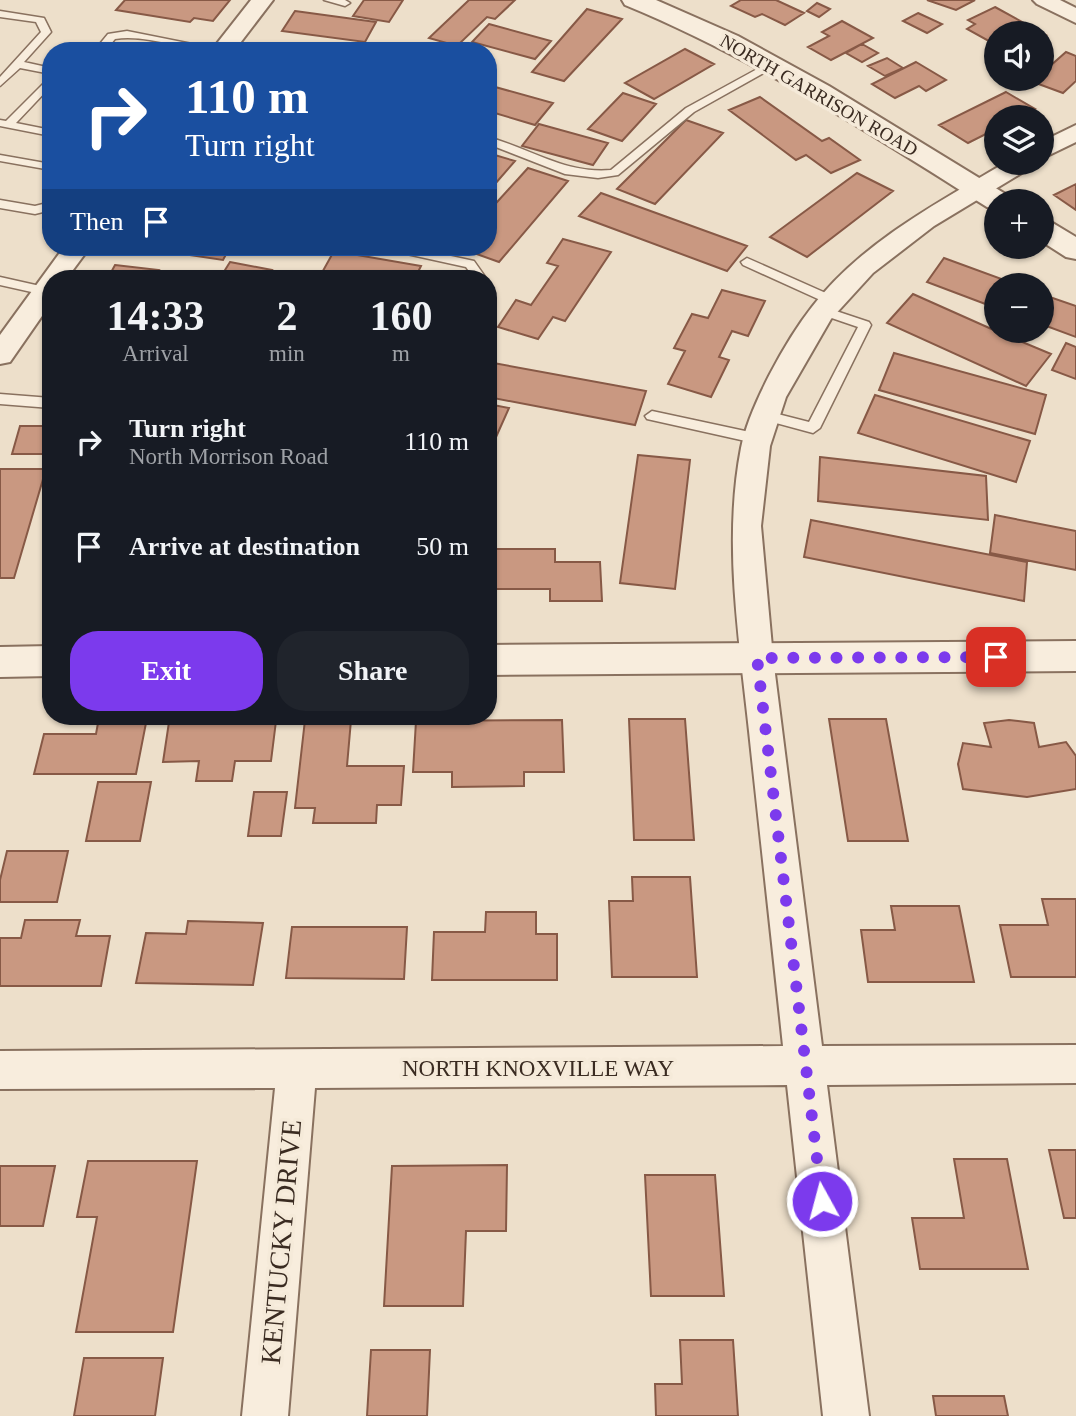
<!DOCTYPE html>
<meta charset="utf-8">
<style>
:root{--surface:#171b24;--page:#20242c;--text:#f1f3f6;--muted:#9ea1a6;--accent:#7c3aed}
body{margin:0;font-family:Georgia,serif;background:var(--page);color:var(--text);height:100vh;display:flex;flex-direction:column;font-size:26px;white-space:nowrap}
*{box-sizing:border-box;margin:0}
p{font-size:23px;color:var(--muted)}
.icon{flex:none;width:38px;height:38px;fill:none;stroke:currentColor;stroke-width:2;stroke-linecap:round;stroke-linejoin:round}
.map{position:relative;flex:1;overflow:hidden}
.details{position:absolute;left:42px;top:270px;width:455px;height:455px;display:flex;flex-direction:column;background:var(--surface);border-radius:28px;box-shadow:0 2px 5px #0004}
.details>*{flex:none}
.hud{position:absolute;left:42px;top:42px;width:455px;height:214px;border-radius:28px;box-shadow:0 2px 5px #0004;background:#1a4fa0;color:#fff;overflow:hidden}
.buttons{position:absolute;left:984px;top:21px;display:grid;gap:14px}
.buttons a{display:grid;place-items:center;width:70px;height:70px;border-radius:50%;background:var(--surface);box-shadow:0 2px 5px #0004;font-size:35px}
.pin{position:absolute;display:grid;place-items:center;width:60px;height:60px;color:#fff;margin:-30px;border-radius:14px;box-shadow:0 4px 10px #0006}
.me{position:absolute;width:77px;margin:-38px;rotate:353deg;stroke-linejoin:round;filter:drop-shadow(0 0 5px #0008)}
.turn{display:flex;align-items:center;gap:24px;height:147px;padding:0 28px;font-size:32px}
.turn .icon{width:91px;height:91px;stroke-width:2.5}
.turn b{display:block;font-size:49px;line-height:60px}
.then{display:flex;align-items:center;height:66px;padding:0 28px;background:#0003;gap:14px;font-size:26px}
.eta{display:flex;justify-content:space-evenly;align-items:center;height:119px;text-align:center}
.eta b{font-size:42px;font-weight:700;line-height:49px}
.button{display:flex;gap:14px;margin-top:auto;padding:14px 28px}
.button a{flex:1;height:80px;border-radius:28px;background:var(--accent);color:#fff;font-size:28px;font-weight:700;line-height:80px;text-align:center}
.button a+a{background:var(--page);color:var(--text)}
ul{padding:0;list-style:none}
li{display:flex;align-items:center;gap:21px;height:105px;padding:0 28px}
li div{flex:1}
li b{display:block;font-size:26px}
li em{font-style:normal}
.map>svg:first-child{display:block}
.building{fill:#c99881;stroke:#875946;stroke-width:2}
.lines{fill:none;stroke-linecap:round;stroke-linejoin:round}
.service-casing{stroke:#89715f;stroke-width:3}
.minor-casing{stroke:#89715f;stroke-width:4}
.tertiary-casing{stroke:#89715f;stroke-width:4}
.service{fill:#f8eddd;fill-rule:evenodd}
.minor{fill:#f8eddd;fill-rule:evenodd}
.tertiary{fill:#f8eddd;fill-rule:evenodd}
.route{stroke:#7c3aed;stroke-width:12;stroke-dasharray:0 21.6}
.labels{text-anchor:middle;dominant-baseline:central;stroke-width:7;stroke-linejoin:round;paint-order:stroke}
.far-street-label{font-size:19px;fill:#3a2b21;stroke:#f5ead9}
.street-label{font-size:23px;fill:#3a2b21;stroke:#f5ead9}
.near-street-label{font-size:28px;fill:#3a2b21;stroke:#f5ead9}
</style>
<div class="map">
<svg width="1076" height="1416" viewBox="0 0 1076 1416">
<rect width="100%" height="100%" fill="#eddfca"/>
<path class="building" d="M125,0H230L213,21L194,18L190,22L116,10Z
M364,0H403L389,22L353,16Z
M469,0H515L495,19L487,17L457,46L429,38Z
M741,0H776L804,13L785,25L762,14L755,17L731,6Z
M927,0H975L956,10Z
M817,3L830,9L819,17L807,11Z
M995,7L1046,35L1041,37V33H996V45L967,29L975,24L968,20Z
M587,9L622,19L564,81L532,72Z
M295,11L376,22L365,42L282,31Z
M918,13L942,24L927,33L903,21Z
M842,21L873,38L831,60L808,47L829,36L822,32Z
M489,24L551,41L535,59L472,42Z
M862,44L878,53L862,62L846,53Z
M685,49L714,64L654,99L625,83Z
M1066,52L1076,56V81L1063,93L1033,82L1041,79V74Z
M887,58L903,68L885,76L868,66Z
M916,62L946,80L926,91L919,86L895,98L872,84Z
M488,85L553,103L535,125L488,111Z
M1006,92L1035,109L1019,117H996V129L968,143L939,125Z
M623,93L656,104L622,141L588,129Z
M760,97L822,141L829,138L860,160L831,173L806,155L796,160L729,110Z
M686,120L723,133L655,204L617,189Z
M539,124L608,143L593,165L522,146Z
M488,153L515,161L488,192Z
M528,168L568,181L499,262L457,247H488V212Z
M857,173L893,191L807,257L770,237Z
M1076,184V210L1054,195Z
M601,193L747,246L727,271L579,216Z
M563,239L611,252L565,321L553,317L538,339L498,327L516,300L531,305L558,266L547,263Z
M136,247H230L223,260Z
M334,251L421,266L415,278H319Z
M944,258L1018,285H996V308L927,282Z
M230,262L272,270L267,278H220Z
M115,265L159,270L155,278H108Z
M280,272L313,278H277Z
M722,290L765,301L748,336L732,331L719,357L729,360L711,397L668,384L685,351L674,348L692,314L708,318Z
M913,294L996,331L1051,354L1026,386L887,323Z
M1041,294L1076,306V337L1041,324Z
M1066,343L1076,347V379L1052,370Z
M894,353L1046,395L1035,434L879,390Z
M488,362L646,391L635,425L488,397Z
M875,395L1030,441L1016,482L858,433Z
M488,404L509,408L488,455Z
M20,426H51V454H12Z
M638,455L690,460L675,589L620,583Z
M820,457L986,476L988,520L818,501Z
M0,469H46L14,578H0Z
M995,515L1076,531V570L990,553Z
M811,520L1027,562L1024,601L804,557Z
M488,549H555V562H600L602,601H550V589H488Z
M629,719H685L694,840H634Z
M829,719H886L908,841H848Z
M305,720H351L347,766H404L401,805H377L376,823H313L315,808H295Z
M562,720L564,772H524V786L452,787V772H413L416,721Z
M1009,720L1034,723L1039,747L1066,742L1076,756V789L1027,797L963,789L958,764L963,743L991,747L984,723Z
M276,721L271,761H235L232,781H196L199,761L163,762L169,722Z
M98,723H146L136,774H34L44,734H96Z
M98,782H151L140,841H86Z
M254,792H287L281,836H248Z
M7,851H68L57,902H0V880Z
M632,877H690L697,977H612L609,901H633Z
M1042,899H1076V977H1011L1000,925H1048Z
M891,906H959L974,982H868L861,930H895Z
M486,912H536V934H557V980H432L434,932H485Z
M25,920H80L76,936H110L101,986H0V938H21Z
M188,921L263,923L253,985L136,983L146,933L186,934Z
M292,927H407L404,979L286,978Z
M1049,1150H1076V1218H1064Z
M954,1159H1007L1028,1269H920L912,1218H964Z
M88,1161H197L173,1332H76L97,1217H77Z
M507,1165L506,1231H466L463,1306H384L392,1166Z
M0,1166H55L43,1226H0Z
M645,1175H715L724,1296H651Z
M680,1340H733L738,1416H656L655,1384H682Z
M371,1350H430L427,1416H367Z
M84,1358H163L155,1416H74Z
M933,1396H1004L1008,1416H936Z"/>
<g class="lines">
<g class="service-casing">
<path id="service" d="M324,0H345L350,3L345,6Z
M0,11L44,18L51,32L24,62L51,68V74L20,68L0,86V77L41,32L36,22L0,17Z
M127,31L212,48L217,51C183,51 148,34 115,39L105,51H94L108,34Z
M772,61L776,62V66L694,112L618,175L598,178L565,174L488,144V137C531,149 565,174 611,170L686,108Z
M51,76V86L16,123L51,130V136L0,126V120L6,121Z
M0,155L51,164V170L0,161Z
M0,200L35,206L51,202V210L35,214L0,208Z
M387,247H409L474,261L486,278H474L466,267L393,251Z
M747,258L837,298L839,301L833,305L829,304L743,265L741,262Z
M0,277L49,288L51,292L45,295L0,285Z
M824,307L869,322L871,325L820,428L813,433L761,419L759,416L766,411L809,422L858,327L820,314V308Z
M0,394L51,398V408L0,404Z
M652,411L759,434L766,439L759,444L647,419L645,416Z"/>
</g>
<g class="minor-casing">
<path id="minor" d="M251,0H273L234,51H211Z
M1033,0H1060L1076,8V23L1037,4Z
M1076,125V142L1041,159V142Z
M1005,163H1034L1030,168L934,226L873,273L831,319L786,397L770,446L761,526L773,658L822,1046L1076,1045V1083L827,1085L869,1416H823L787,1085L315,1088L288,1416H242L275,1088L0,1089V1051L783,1046C772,941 760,836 749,731C739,638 723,541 741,448C749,407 786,340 812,307C861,243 937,203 1005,163Z
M64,247H90L67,278H51V303L10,362L0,364V335Z"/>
</g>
<g class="tertiary-casing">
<path id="tertiary" d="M622,0H656L738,36L829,86L1007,195L1011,201H996V209L987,207C869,133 754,58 625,5Z
M1041,219L1051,222L1076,237V259L1066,257L1041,241Z
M1076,641V671L488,675V645Z
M51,646V676L0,677V647Z"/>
</g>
<use href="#service" class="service"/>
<use href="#minor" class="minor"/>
<use href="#tertiary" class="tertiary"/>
</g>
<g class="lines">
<path class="route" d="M822,1201L757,658L996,657"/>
</g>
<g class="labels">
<g class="far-street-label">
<text transform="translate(819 95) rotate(30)">NORTH GARRISON ROAD</text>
</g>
<g class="street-label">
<text x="538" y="1068">NORTH KNOXVILLE WAY</text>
</g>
<g class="near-street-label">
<text transform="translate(281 1242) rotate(-85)">KENTUCKY DRIVE</text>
</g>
</g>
</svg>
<div class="buttons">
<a><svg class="icon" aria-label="sound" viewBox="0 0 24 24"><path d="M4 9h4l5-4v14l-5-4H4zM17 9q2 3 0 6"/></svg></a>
<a><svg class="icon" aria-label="layers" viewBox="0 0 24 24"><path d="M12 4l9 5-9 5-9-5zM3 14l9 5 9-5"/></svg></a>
<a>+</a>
<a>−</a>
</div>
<div class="pin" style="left:996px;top:657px;background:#d93025"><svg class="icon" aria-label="arrive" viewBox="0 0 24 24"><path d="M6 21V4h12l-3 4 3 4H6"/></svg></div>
<svg class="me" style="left:822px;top:1201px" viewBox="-20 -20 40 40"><circle r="17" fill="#7c3aed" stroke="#fff" stroke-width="3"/><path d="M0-11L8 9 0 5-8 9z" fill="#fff"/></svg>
<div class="hud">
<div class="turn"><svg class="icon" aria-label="right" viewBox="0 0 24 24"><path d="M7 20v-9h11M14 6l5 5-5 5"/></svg><div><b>110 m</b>Turn right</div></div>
<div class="then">Then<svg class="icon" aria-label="arrive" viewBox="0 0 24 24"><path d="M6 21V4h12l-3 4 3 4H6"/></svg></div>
</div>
<section class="details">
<div class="eta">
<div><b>14:33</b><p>Arrival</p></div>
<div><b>2</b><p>min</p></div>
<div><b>160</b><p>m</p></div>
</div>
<ul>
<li><svg class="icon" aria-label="right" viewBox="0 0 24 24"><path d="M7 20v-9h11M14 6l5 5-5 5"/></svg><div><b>Turn right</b><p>North Morrison Road</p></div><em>110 m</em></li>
<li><svg class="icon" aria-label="arrive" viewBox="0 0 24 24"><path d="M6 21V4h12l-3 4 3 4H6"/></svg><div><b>Arrive at destination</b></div><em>50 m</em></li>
</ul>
<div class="button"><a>Exit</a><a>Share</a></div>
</section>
</div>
